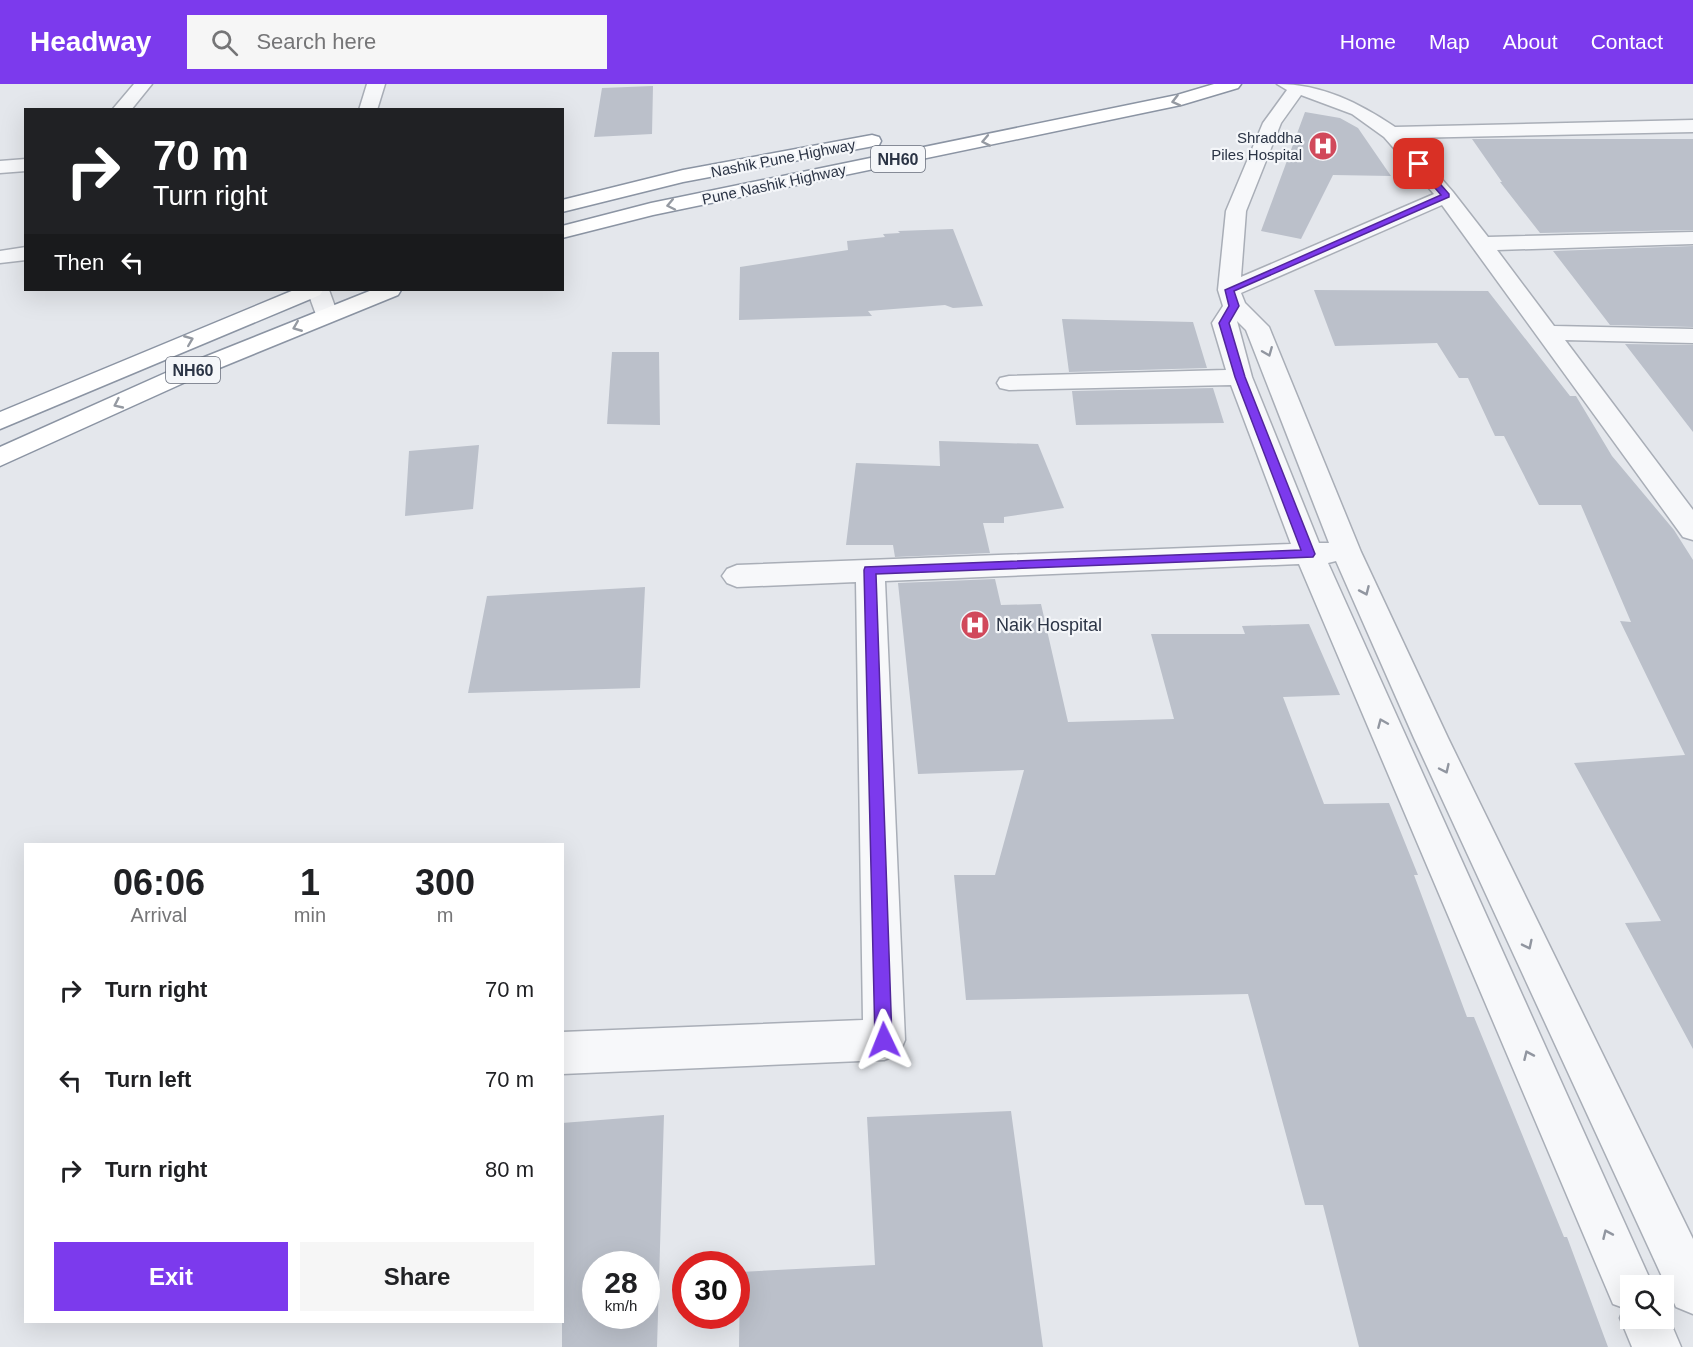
<!DOCTYPE html>
<style>
:root{--surface:#fff;--page:#f6f6f6;--text:#202124;--muted:#757577;--accent:#7c3aed}
body{margin:0;font-family:Helvetica,sans-serif;background:var(--page);color:var(--text);height:100vh;display:flex;flex-direction:column;font-size:22px;white-space:nowrap}
*{box-sizing:border-box;margin:0}
p{font-size:20px;color:var(--muted)}
.icon{flex:none;width:33px;height:33px;fill:none;stroke:currentColor;stroke-width:2;stroke-linecap:round;stroke-linejoin:round}
.map{position:relative;flex:1;overflow:hidden}
.details{position:absolute;left:24px;top:759px;width:540px;height:480px;display:flex;flex-direction:column;background:var(--surface);border-radius:0px;box-shadow:0 6px 24px #0002}
.details>*{flex:none}
.banner{position:absolute;left:24px;top:24px;width:540px;height:183px;border-radius:0px;box-shadow:0 6px 24px #0002;background:#202124;color:#fff;overflow:hidden}
.controls{position:absolute;left:1620px;top:1191px;display:grid;gap:12px}
.controls a{display:grid;place-items:center;width:54px;height:54px;border-radius:0px;background:var(--surface);box-shadow:0 6px 24px #0002;font-size:30px}
.speed{position:absolute;left:582px;top:1167px;display:flex;gap:12px;font-size:30px;font-weight:700;text-align:center}
.speed>*{display:grid;place-content:center;width:78px;height:78px;border-radius:50%;background:var(--surface);box-shadow:0 6px 24px #0002;line-height:1}
.speed small{font-size:15px;font-weight:400}
.speed .limit{border:9px solid #d22;background:#fff;color:#111}
.pin{position:absolute;display:grid;place-items:center;width:51px;height:51px;color:#fff;margin:-26px;border-radius:12px;box-shadow:0 3px 9px #0006}
.me{position:absolute;width:66px;margin:-33px;rotate:358deg;stroke-linejoin:round;filter:drop-shadow(0 0 4px #0008)}
.turn{display:flex;align-items:center;gap:21px;height:126px;padding:0 30px;font-size:27px}
.turn .icon{width:78px;height:78px;stroke-width:2.5}
.turn b{display:block;font-size:42px;line-height:51px}
.then{display:flex;align-items:center;height:57px;padding:0 30px;background:#0003;gap:12px;font-size:22px}
.eta{display:flex;justify-content:space-evenly;align-items:center;height:102px;text-align:center}
.eta b{font-size:36px;font-weight:600;line-height:42px}
.cta{display:flex;gap:12px;margin-top:auto;padding:12px 30px}
.cta a{flex:1;height:69px;border-radius:0px;background:var(--accent);color:#fff;font-size:24px;font-weight:600;line-height:69px;text-align:center}
.cta a+a{background:var(--page);color:var(--text)}
ul{padding:0;list-style:none}
li{display:flex;align-items:center;gap:18px;height:90px;padding:0 30px}
li div{flex:1}
li b{display:block;font-size:22px}
li em{font-style:normal}
header{display:flex;align-items:center;gap:36px;box-sizing:border-box;height:84px;padding:0 30px;background:var(--accent);color:#fff}
header strong{font-size:28px}
nav{display:flex;gap:33px;margin-inline-start:auto;font-size:21px}
.search{width:420px;height:54px;background:var(--page);display:flex;align-items:center;gap:15px;box-sizing:border-box;padding:0 21px;border-radius:0px;color:var(--muted);font-size:22px}
.map>svg:first-child{display:block}
.building{fill:#bbc0ca;fill-rule:evenodd}
.lines{fill:none;stroke-linecap:round;stroke-linejoin:round}
.minor-casing{stroke:#a9aeb7;stroke-width:3}
.highway-casing{stroke:#8b94a3;stroke-width:3}
.minor{fill:#f7f8fa;fill-rule:evenodd}
.highway{fill:#fff;fill-rule:evenodd}
.oneway{stroke:#959aa2}
.oneway2{stroke:#9196a0}
.route{fill:#7c3aed;stroke:#51269a;stroke-width:1.5}
.labels{text-anchor:middle;dominant-baseline:central;stroke-width:4.5;stroke-linejoin:round;paint-order:stroke}
.far-poi-label{font-size:15px;fill:#2b3445;stroke:#f4f6f9;text-anchor:end}
.far-street-label{font-size:15px;fill:#2b3445;stroke:#f4f6f9}
.shield{fill:#f4f6f9;stroke:#676e7b;stroke-width:1.5}
.shield-label{font-size:16px;font-weight:bold;fill:#2b3445}
.poi-label{font-size:18px;fill:#2b3445;stroke:#f4f6f9;text-anchor:start}
</style>
<header>
<strong>Headway</strong>
<div class="search"><svg class="icon" aria-label="search" viewBox="0 0 24 24"><circle cx="10" cy="10" r="6"/><path d="M15 15l6 6"/></svg>Search here</div>
<nav><a>Home</a><a>Map</a><a>About</a><a>Contact</a></nav>
</header>
<div class="map">
<svg width="1693" height="1263" viewBox="0 0 1693 1263">
<rect width="100%" height="100%" fill="#e4e7ec"/>
<path class="building" d="M653,2L652,50L594,53L602,4Z
M1305,28L1340,34L1358,44L1391,92L1333,91L1301,155L1261,147Z
M1472,55H1693V146L1540,149L1500,98H1502Z
M953,145L983,222L953,224L945,221L868,227L872,232L739,236L740,183L848,166L847,157L885,153L883,150L900,149L898,147Z
M1693,162V243L1610,241L1553,167Z
M1314,206L1488,207L1570,312H1576L1612,372L1674,446L1693,476V965L1625,839L1661,837L1574,679L1685,671L1620,537L1631,538L1581,421H1539L1504,352H1495L1468,294H1459L1437,259L1335,262Z
M1062,235L1193,238L1207,284L1069,288Z
M1625,260L1693,261V348Z
M612,268H659L660,341L607,340Z
M1213,304L1224,339L1076,341L1072,307Z
M939,357L1038,360L1064,424L1004,433V439H983L990,469L895,473L893,461H846L856,379L940,382Z
M479,361L473,425L405,432L409,367Z
M995,495L1001,521L1041,520L1068,638L1174,635L1151,550H1245L1242,542L1309,540L1340,611L1283,613L1324,720L1389,719L1418,791H1414L1467,933H1474L1564,1153H1567L1608,1263H1359L1323,1121H1305L1248,910L966,916L954,791H995L1024,686L918,690L898,499Z
M645,503L640,604L468,609L487,512Z
M1011,1027L1043,1263H739L740,1188L875,1181L867,1033Z
M664,1031L657,1263H562V1039ZM596,1180H646V1232H596Z"/>
<g class="lines">
<g class="minor-casing">
<path id="minor" d="M134,0H152L131,26H112Z
M367,0H385L377,26H359Z
M1277,0C1322,0 1359,19 1395,43L1693,36V48L1406,54L1453,108L1488,153L1693,148V160L1497,166L1554,242L1693,245V259L1565,256L1693,426V456L1683,453L1442,121L1241,209L1245,219L1269,243L1361,468L1448,654L1693,1155V1230L1676,1223L1414,654L1336,477L1328,479L1653,1202H1630V1234H1664V1223L1681,1263H1632L1620,1234L1624,1224L1613,1220L1299,480L885,497L905,956L899,970L884,976L562,990V948L863,936L856,498L737,503L727,499L722,492L727,485L737,481L1291,460L1231,301L1009,306L1000,304L997,299L1000,294L1009,292L1226,286L1212,239L1223,222L1218,206L1226,127L1263,39L1287,6ZM1301,11L1352,30L1384,53L1434,110L1241,193L1246,127L1281,39ZM1237,237L1246,246L1329,459H1319L1252,293Z
M26,75V87L0,89V77Z
M26,163V176L0,179V167Z
M307,206H329L338,231L334,236L326,238L318,236Z"/>
</g>
<g class="highway-casing">
<path id="highway" d="M1214,0H1241L1238,4L1181,21L653,131L562,154V142L651,119L1177,11Z
M872,51L879,53L881,57L879,61L683,98L562,128V116L683,86Z
M294,206H323L320,211L0,345V328Z
M372,206H401L398,211L190,296L0,382V363L172,286Z"/>
</g>
<use href="#minor" class="minor"/>
<use href="#highway" class="highway"/>
</g>
<defs><path id="oneway-chevron" d="M-2-3.5L2.5 0L-2 3.5" fill="none" stroke-width="1.6" stroke-linecap="round" stroke-linejoin="round" transform="scale(1.5)"/></defs>
<g class="oneway">
<use href="#oneway-chevron" transform="translate(1176 17) rotate(166)"/>
<use href="#oneway-chevron" transform="translate(986 57) rotate(169)"/>
<use href="#oneway-chevron" transform="translate(671 121) rotate(168)"/>
<use href="#oneway-chevron" transform="translate(297 243) rotate(158)"/>
<use href="#oneway-chevron" transform="translate(189 256) rotate(-22)"/>
<use href="#oneway-chevron" transform="translate(118 320) rotate(155)"/>
</g>
<g class="oneway2">
<use href="#oneway-chevron" transform="translate(1268 268) rotate(68)"/>
<use href="#oneway-chevron" transform="translate(1365 507) rotate(66)"/>
<use href="#oneway-chevron" transform="translate(1382 639) rotate(-113)"/>
<use href="#oneway-chevron" transform="translate(1445 685) rotate(65)"/>
<use href="#oneway-chevron" transform="translate(1528 861) rotate(64)"/>
<use href="#oneway-chevron" transform="translate(1528 971) rotate(-114)"/>
<use href="#oneway-chevron" transform="translate(1607 1150) rotate(-114)"/>
</g>
<path class="route" d="M1416,78H1421L1449,110V113L1234,207L1239,222L1229,239L1245,293L1315,470L1313,473L876,490L892,956L890,962L884,965L878,962L875,956L864,486L865,483L1301,466L1235,293L1219,239L1229,222L1225,206L1441,111L1416,82Z"/>
<defs>
<g id="hospital-disc" transform="scale(1.5)"><circle r="9.5" fill="#d1495b" stroke="#f4f6f9"/><path d="M-5-5h3v3.5h4V-5h3V5h-3V1.5h-4V5h-3Z" fill="#fff"/></g>
</defs>
<g fill-rule="evenodd">
<use href="#hospital-disc" x="1323" y="62"/>
<use href="#hospital-disc" x="975" y="541"/>
</g>
<g class="labels">
<g class="far-poi-label">
<text x="1302" y="53">Shraddha<tspan x="1302" dy="17">Piles Hospital</tspan></text>
</g>
<g class="far-street-label">
<text transform="translate(783 74) rotate(-11)">Nashik Pune Highway</text>
<text transform="translate(774 100) rotate(-12)">Pune Nashik Highway</text>
</g>
<g class="shield">
<rect x="871" y="62" width="54" height="26" rx="4.5"/>
<rect x="166" y="273" width="54" height="26" rx="4.5"/>
</g>
<g class="shield-label">
<text x="898" y="75">NH60</text>
<text x="193" y="286">NH60</text>
</g>
<g class="poi-label">
<text x="996" y="541">Naik Hospital</text>
</g>
</g>
</svg>
<div class="controls">
<a><svg class="icon" aria-label="search" viewBox="0 0 24 24"><circle cx="10" cy="10" r="6"/><path d="M15 15l6 6"/></svg></a>
</div>
<div class="speed"><div>28<small>km/h</small></div><div class="limit">30</div></div>
<div class="pin" style="left:1419px;top:80px;background:#d93025"><svg class="icon" aria-label="arrive" viewBox="0 0 24 24"><path d="M6 21V4h12l-3 4 3 4H6"/></svg></div>
<svg class="me" style="left:884px;top:956px" viewBox="-20 -20 40 40"><path d="M0-17L14 15 0 8-14 15z" fill="#7c3aed" stroke="#fff" stroke-width="4"/></svg>
<div class="banner">
<div class="turn"><svg class="icon" aria-label="right" viewBox="0 0 24 24"><path d="M7 20v-9h11M14 6l5 5-5 5"/></svg><div><b>70 m</b>Turn right</div></div>
<div class="then">Then<svg class="icon" aria-label="left" viewBox="0 0 24 24"><path d="M17 20v-9H6M10 6l-5 5 5 5"/></svg></div>
</div>
<section class="details">
<div class="eta">
<div><b>06:06</b><p>Arrival</p></div>
<div><b>1</b><p>min</p></div>
<div><b>300</b><p>m</p></div>
</div>
<ul>
<li><svg class="icon" aria-label="right" viewBox="0 0 24 24"><path d="M7 20v-9h11M14 6l5 5-5 5"/></svg><div><b>Turn right</b></div><em>70 m</em></li>
<li><svg class="icon" aria-label="left" viewBox="0 0 24 24"><path d="M17 20v-9H6M10 6l-5 5 5 5"/></svg><div><b>Turn left</b></div><em>70 m</em></li>
<li><svg class="icon" aria-label="right" viewBox="0 0 24 24"><path d="M7 20v-9h11M14 6l5 5-5 5"/></svg><div><b>Turn right</b></div><em>80 m</em></li>
</ul>
<div class="cta"><a>Exit</a><a>Share</a></div>
</section>
</div>
